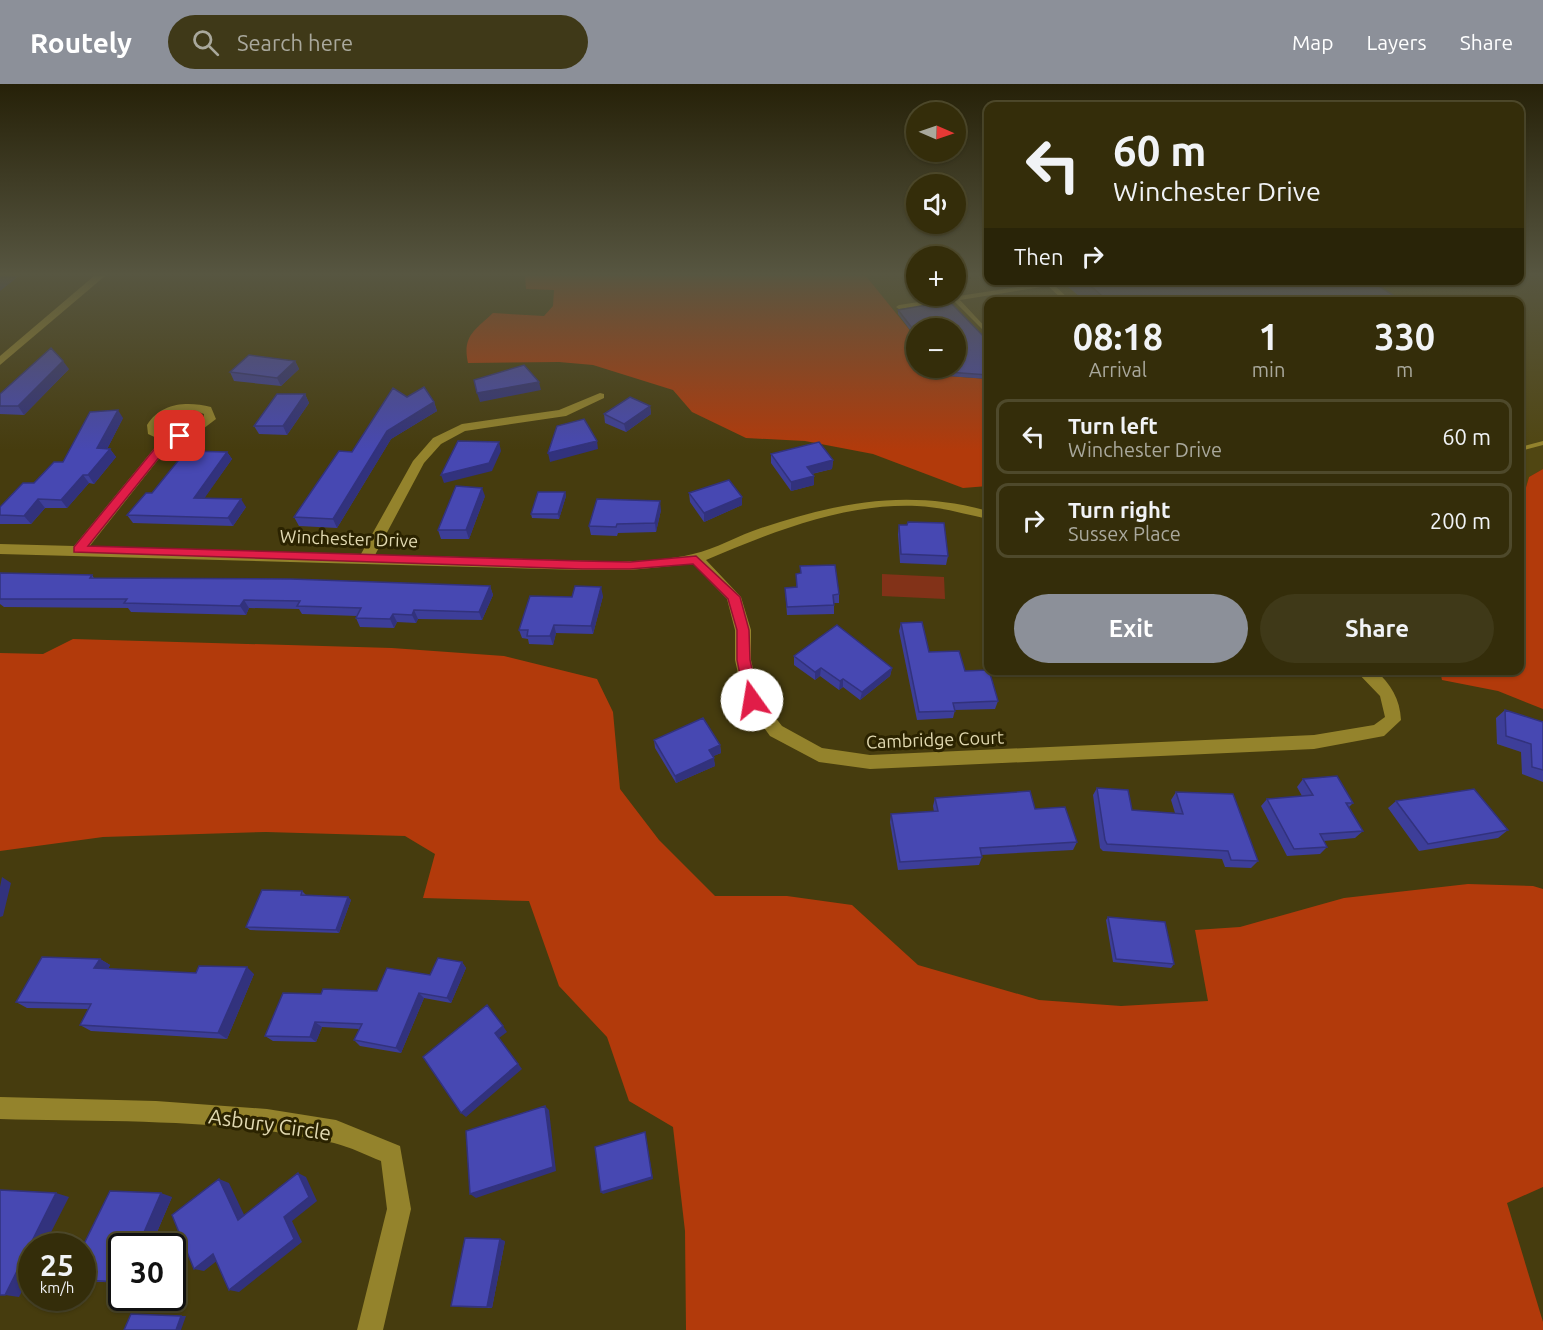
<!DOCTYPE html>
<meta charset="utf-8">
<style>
:root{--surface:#342d0a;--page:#3f3918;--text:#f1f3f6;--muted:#a9a89c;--line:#4e492b;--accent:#8c9099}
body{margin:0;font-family:Ubuntu,sans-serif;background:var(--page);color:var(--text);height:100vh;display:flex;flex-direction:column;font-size:22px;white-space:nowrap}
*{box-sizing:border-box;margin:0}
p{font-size:20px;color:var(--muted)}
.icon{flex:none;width:33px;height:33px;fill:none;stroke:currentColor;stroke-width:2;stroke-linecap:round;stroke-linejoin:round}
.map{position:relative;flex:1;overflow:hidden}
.panel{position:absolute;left:984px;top:213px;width:540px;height:378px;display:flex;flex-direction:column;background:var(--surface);border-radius:12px;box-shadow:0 2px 4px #0004,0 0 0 2px var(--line)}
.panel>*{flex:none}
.top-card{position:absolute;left:984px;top:18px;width:540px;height:183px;border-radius:12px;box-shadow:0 2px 4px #0004,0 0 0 2px var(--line);background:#342d0a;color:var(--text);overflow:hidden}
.needle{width:39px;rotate:92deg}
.controls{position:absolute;left:906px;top:18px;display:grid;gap:12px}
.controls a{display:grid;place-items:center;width:60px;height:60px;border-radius:50%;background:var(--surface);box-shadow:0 2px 4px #0004,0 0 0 2px var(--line);font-size:30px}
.speed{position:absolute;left:18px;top:1149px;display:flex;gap:12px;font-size:30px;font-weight:700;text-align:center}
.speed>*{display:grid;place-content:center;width:78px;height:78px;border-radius:50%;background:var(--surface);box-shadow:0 2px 4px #0004,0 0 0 2px var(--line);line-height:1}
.speed small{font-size:15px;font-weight:400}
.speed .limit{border:3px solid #111;border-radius:9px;background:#fff;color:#111}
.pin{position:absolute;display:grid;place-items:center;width:51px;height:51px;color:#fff;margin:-26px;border-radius:12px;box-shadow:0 3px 9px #0006}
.me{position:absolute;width:66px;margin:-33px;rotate:347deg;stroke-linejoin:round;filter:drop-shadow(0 0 4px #0008)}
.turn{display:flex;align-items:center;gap:21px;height:126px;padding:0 30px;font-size:27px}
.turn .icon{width:78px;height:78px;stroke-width:2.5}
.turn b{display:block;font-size:42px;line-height:51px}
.then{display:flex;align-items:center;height:57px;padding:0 30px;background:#0003;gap:12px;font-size:22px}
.eta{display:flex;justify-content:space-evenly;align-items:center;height:102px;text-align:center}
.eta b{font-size:36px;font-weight:600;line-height:42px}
.button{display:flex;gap:12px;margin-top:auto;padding:12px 30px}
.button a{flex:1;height:69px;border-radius:36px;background:var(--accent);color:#fff;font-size:24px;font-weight:600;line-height:69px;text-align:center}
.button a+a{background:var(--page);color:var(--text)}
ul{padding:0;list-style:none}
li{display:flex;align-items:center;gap:18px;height:75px;margin:0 12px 9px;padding:0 18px;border:3px solid var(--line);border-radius:12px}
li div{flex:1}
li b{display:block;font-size:22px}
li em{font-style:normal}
header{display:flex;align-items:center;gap:36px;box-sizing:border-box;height:84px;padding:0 30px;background:var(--accent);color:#fff}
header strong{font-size:28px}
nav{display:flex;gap:33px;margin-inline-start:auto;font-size:21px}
.search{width:420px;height:54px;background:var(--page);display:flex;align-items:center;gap:15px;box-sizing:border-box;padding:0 21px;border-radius:33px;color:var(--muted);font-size:22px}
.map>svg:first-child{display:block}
.built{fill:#504612}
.green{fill:#823218}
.forest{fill:#b23a0b}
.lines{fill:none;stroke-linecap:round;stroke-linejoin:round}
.service{fill:#94832c;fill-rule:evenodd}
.minor{fill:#94832c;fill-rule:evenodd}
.tertiary{fill:#94832c;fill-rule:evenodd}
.wall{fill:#3d3e99}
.shaded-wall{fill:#32327d}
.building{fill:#4748b2;stroke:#32327d;stroke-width:1.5}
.route{fill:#e11d48;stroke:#92132f;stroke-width:1.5}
.labels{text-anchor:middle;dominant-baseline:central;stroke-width:6;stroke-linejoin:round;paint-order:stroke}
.street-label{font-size:18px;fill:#e1d9b1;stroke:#2b2300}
.near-street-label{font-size:21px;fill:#e1d9b1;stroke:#2b2300}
</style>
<header>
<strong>Routely</strong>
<div class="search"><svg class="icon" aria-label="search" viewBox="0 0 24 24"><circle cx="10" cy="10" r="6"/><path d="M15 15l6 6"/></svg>Search here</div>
<nav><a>Map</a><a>Layers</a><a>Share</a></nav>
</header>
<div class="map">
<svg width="1543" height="1246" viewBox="0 0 1543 1246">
<rect width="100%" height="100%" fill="#463c0e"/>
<path class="built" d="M866,192H916V212H956V192H988V196H1520V192H1543V385L1529,393L1520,424V218H988V295L956,284V244H916V254Z"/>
<path class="green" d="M882,490L944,493L945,515L882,512Z"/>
<path class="forest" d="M525,192H866L916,254V284H940L947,292L988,295V402L963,404L873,370L805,357L746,354L692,328L673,306L593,281L559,278L468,279C462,252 475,246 493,229L544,232L553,222L554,206L526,205Z
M1543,385V625L1498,607L1442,596L1440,587L1520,586V424L1529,393Z
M73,555L392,564L504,572L597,595L613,628L620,705L659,756L715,812H787L852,821L918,881L1039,916L1121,922L1208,917L1195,846L1240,843L1344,814L1468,800L1533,802L1543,805V1103L1507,1119L1543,1238V1246H686L685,1147L673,1043L629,1017L607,953L559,902L529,817L423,814L435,770L405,752L266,748L103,753L0,767V569L43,570Z"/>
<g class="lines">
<path class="service" d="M1042,196H1049L1072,218H1065L1048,202L960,216L988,246V251L954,217L899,225L896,223L899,221L1044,199Z
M1543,357V361L1520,367V363Z"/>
<path class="minor" d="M600,309L604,310V314L566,332L465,347L441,360L424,379L375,471C436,472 496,474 557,476C598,477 654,480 693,470C716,465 739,451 761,444C839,418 908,405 988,427V435C964,430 942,423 917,422C844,419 772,448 706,476L741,513L751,546V576L760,614L782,642L822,664L870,671L1314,651L1374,641L1385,633L1380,612L1355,586H1375C1391,600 1400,615 1401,636L1384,652L1314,665L870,685L819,678L770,652L744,616L735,576V546L727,515L693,480L630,486H581L0,470V460L74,462L161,356L148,350L147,341C161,318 188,317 211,323L216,335L195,351L173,357L89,463L361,470L413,377L433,354L462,340L559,326ZM193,326L204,330V334C193,345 173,356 158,346L165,334Z
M0,1013L156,1017L267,1025L336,1036L400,1062L411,1125L383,1246H357L387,1125L381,1077C366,1071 350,1063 334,1059C227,1034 109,1038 0,1035Z"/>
<path class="tertiary" d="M94,192H105L0,281V272Z"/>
</g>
<path class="wall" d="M1068,196H1369L1404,218H1086L1067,202Z
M898,226L988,257V295L947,292L940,284H956L916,244V254L898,230Z
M295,277L299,285L281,302L234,297L230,288Z
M69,285L24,331L0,330V310Z
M305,310L309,319L287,351L259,350L254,342Z
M407,313L434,318L437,327L391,355L337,444L299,442L294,433Z
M650,322L651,330L626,348L605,339L604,330Z
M123,334L107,365H110L116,373L94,400L89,399L67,424H45L31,440H0V423Z
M227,368L232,375L204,414L246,423L233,442L133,439L127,431L152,409Z
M771,370L833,376L832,385L812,390L814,392V401L791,407L771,379Z
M565,408L566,412L559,435L532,434L531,430Z
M689,409L742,413V421L704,438L690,418Z
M485,412L469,455H441L438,446Z
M661,426L656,448L618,449L617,452L591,451L589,442Z
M899,441L948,472L946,481L900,479L898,450Z
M800,482L839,510V519H834V530L787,531L785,504L796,503V490L800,489Z
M0,489L92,491L94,494L490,502L493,511L482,536L418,535L416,539L397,538L394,544L360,543L356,534L357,532L302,530L299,525L249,524L246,531L131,528L128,524L4,523L0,520Z
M603,512L593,550L556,549L553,561L529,560L528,555L522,554L519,546L572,513Z
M901,539L929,568L965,587L998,617L995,625L955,626L953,634L917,636L899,547Z
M794,572L892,584L890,592L860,616L843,603L839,606L820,592L815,596L794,581Z
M1505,626L1543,638V698L1522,690L1521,668L1497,660L1496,634Z
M654,656L720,661L721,669L713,672L715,682L676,699L655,664Z
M1303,695L1353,719L1349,723L1363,747L1355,754L1324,757L1327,763L1320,770L1287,772L1261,722L1267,715L1302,712L1297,703Z
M1097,704L1132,726L1175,729L1171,716L1176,708L1258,777L1251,784L1225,783L1222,775L1103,767L1100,764L1093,711Z
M935,714L1035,725L1077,758L1073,766L981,771L982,773L979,781L898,786L890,738L891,730L934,728L933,722Z
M1396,717L1508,746L1498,754L1419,767L1388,724Z
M302,807L306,811L348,813L351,816L339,849L250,846L246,843Z
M1108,833L1174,880L1171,884L1113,878L1106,836Z
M100,875L110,881L108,885L196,889L254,890L227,955L91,947L80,941L88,925L27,924L16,918Z
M462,878L466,884L451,919L424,914L401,969L360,962L354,956L359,945L322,943L316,958L273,957L265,952L321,910L377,907L430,891Z
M172,1113L151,1162H122V1199L82,1197V1164Z
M505,1157L492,1224L457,1223L451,1222Z"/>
<path class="shaded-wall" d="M0,192H19L0,207Z
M63,277L69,285L24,331L18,322Z
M295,277L299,285L281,302L277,294Z
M539,298L541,306L480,318L477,309Z
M305,310L309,319L287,351L283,342Z
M434,318L437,327L391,355L337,444L333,435L387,347Z
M650,322L651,330L626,348L624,340Z
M118,326L123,334L103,373L97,364Z
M597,357L598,365L550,378L548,369Z
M499,358L501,367L492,387L444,399L441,391Z
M110,365L116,373L94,400L88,391Z
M227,368L232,375L199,422L194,414Z
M833,376L832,385L806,391L807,383Z
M83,391L89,399L67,424L61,416Z
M814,392V401L791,407V398Z
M482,404L485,412L469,455L466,446Z
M565,408L566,412L559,435L558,430Z
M742,413V421L704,438V429Z
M38,415L45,424L31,440L24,432Z
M241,415L246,423L233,442L228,434Z
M660,417L661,426L656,448L655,439Z
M490,502L493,511L482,536L479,528Z
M601,503L603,512L593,550L591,542Z
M244,516L249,524L246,531L240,522Z
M414,526L418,535L416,539L412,531Z
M393,530L397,538L394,544L390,535Z
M554,541L556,549L553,561L550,552Z
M821,584L820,592L815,596V588Z
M892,584L890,592L860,616L862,608Z
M843,595V603L839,606L840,597Z
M720,661L721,669L709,674V666Z
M714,674L715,682L676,699L675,692Z
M2,793L11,799L3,832L0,833V803Z
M348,813L351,816L339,849L336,846Z
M100,875L110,881L105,891L94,884Z
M462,878L466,884L451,919L447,914Z
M247,883L254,890L227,955L218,949Z
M419,909L424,914L401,969L396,964Z
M315,938L322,943L316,958L310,953Z
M503,942L507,948L499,954L522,985L466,1033L461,1029L495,949Z
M545,1022L549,1026L556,1087L476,1114L470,1110Z
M645,1048L653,1095L603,1110L601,1108Z
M298,1089L306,1093L317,1117L292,1137L302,1158L239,1208L229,1206L284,1133Z
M219,1095L229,1099L248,1139L238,1136Z
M56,1109L69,1113L44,1162H32V1188L19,1213L5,1211Z
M161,1109L172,1113L151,1162H138Z
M500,1155L505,1157L492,1224L487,1223Z
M213,1170L223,1172L204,1187L194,1185Z
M181,1232H186L181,1246H176Z"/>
<path class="building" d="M1084,196H1369L1404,218H1109Z
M949,217L988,257V291L948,288L944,284H956V244H916V249L898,226Z
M51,264L63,277L18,322H0V310Z
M249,271L295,277L277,294L230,288Z
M524,281L539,298L477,309L474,296Z
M424,303L434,318L387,347L333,435L294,433L339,367L352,368L393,304L407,313Z
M277,310H305L283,342H254Z
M630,313L650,322L624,340L604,330Z
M118,326L97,364L110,365L88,391H83L61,416L38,415L24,432L0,431V423L23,399H34L54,378H63L90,328Z
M584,335L597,357L548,369L557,342Z
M458,357L499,358L489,379L441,391Z
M819,358L833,376L807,383L814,392L791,398L771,370Z
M186,367L227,368L194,414L241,415L228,434L127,431L146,409H152Z
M729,396L742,413L704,429L689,409Z
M456,402L482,404L466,446H438Z
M538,408H565L558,430H531Z
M597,415L660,417L655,439L617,440L616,443L589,442Z
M908,438L944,439L948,472L901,470L899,441H907Z
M835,481L839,510L833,511L834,521L787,523L785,504L797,503L796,490L801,489L800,482Z
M0,489L92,491L90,494L291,495L490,502L479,528L414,526L412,531L393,530L390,535L356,534L361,524L297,522L300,517L244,516L240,522L124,519L127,515H0Z
M575,502L601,503L591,542L554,541L550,552H527L528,546H519L530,512L572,513Z
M922,538L929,568L959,567L965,587L989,586L998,617L953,619L955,627L919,628L901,539Z
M837,541L892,584L862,608L843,595L840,597L821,584L815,588L794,572Z
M1505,626L1543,638V686L1532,683L1531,660L1506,652Z
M703,634L720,661L709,666L714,674L675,692L654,656Z
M1337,692L1353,719H1346L1363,747L1320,750L1327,763L1294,765L1267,715L1313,711L1303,695Z
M1097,704L1128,706L1132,726L1183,730L1176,708L1233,710L1258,777L1231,776L1228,767L1107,760L1105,756Z
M1474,705L1508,746L1428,760L1396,717Z
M1030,707L1035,725L1065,723L1077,758L980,764L982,773L900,778L891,730L938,727L935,714Z
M262,806L302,807L301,811L348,813L336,846L246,843Z
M1108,833L1165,838L1174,880L1116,875Z
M42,873L100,875L94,884L196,889L199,882L247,883L218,949L80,941L91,920L16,918Z
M438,874L462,878L447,914L419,909L396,964L354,956L362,940L315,938L310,953L265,952L283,909L321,910L323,905L377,907L387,884L430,891Z
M487,921L503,942L495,949L518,980L461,1029L423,973Z
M545,1022L553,1083L470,1110L466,1047Z
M645,1048L652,1093L601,1108L595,1063Z
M298,1089L309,1113L284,1133L294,1155L229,1206L213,1170L194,1185L172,1131L219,1095L238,1136Z
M0,1106L56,1109L5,1211H0Z
M110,1107L161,1109L138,1162H122V1198L82,1196V1164Z
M465,1154L500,1155L487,1223L451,1222Z
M131,1230L181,1232L176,1246H124Z"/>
<linearGradient id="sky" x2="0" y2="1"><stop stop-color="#262108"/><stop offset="0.52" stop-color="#575641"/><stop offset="1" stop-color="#575641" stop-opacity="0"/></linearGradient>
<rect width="1543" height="366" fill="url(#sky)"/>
<path class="route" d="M180,349L185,352L183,354L173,356L88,462L582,477L630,478L696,472L740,513L749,546L750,576L759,616L752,621L745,616L737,576V546L728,515L693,480L630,485H582L74,468V463L166,351Z"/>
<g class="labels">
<g class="street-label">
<text transform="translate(349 454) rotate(2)">Winchester Drive</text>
<text transform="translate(935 655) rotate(-2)">Cambridge Court</text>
</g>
<g class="near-street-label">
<text transform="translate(270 1040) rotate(8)">Asbury Circle</text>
</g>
</g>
</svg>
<div class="controls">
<a><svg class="needle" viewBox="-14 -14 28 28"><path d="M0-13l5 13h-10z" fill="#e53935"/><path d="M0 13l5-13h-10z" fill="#a9a89c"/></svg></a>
<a><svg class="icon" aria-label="sound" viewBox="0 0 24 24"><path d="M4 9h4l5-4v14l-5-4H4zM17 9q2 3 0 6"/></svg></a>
<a>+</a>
<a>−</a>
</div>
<div class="speed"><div>25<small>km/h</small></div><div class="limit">30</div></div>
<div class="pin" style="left:180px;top:352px;background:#d93025"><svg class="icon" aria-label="arrive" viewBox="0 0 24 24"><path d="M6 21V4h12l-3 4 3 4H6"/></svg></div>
<svg class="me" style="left:752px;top:616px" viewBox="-20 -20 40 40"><circle r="19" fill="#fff"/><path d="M0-13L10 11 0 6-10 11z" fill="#e11d48"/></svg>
<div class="top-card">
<div class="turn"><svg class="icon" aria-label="left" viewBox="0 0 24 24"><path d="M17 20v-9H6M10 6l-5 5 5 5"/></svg><div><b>60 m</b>Winchester Drive</div></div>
<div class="then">Then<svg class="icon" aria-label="right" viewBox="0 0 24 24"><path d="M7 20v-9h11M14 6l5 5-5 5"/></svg></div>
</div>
<section class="panel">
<div class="eta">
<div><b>08:18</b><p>Arrival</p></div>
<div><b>1</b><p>min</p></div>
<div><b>330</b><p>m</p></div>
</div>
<ul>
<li><svg class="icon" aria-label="left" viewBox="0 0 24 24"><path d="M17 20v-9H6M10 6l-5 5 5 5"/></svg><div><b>Turn left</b><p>Winchester Drive</p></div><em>60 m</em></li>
<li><svg class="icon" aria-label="right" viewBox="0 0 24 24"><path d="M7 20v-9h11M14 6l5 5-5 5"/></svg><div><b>Turn right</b><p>Sussex Place</p></div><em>200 m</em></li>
</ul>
<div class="button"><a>Exit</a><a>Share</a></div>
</section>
</div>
